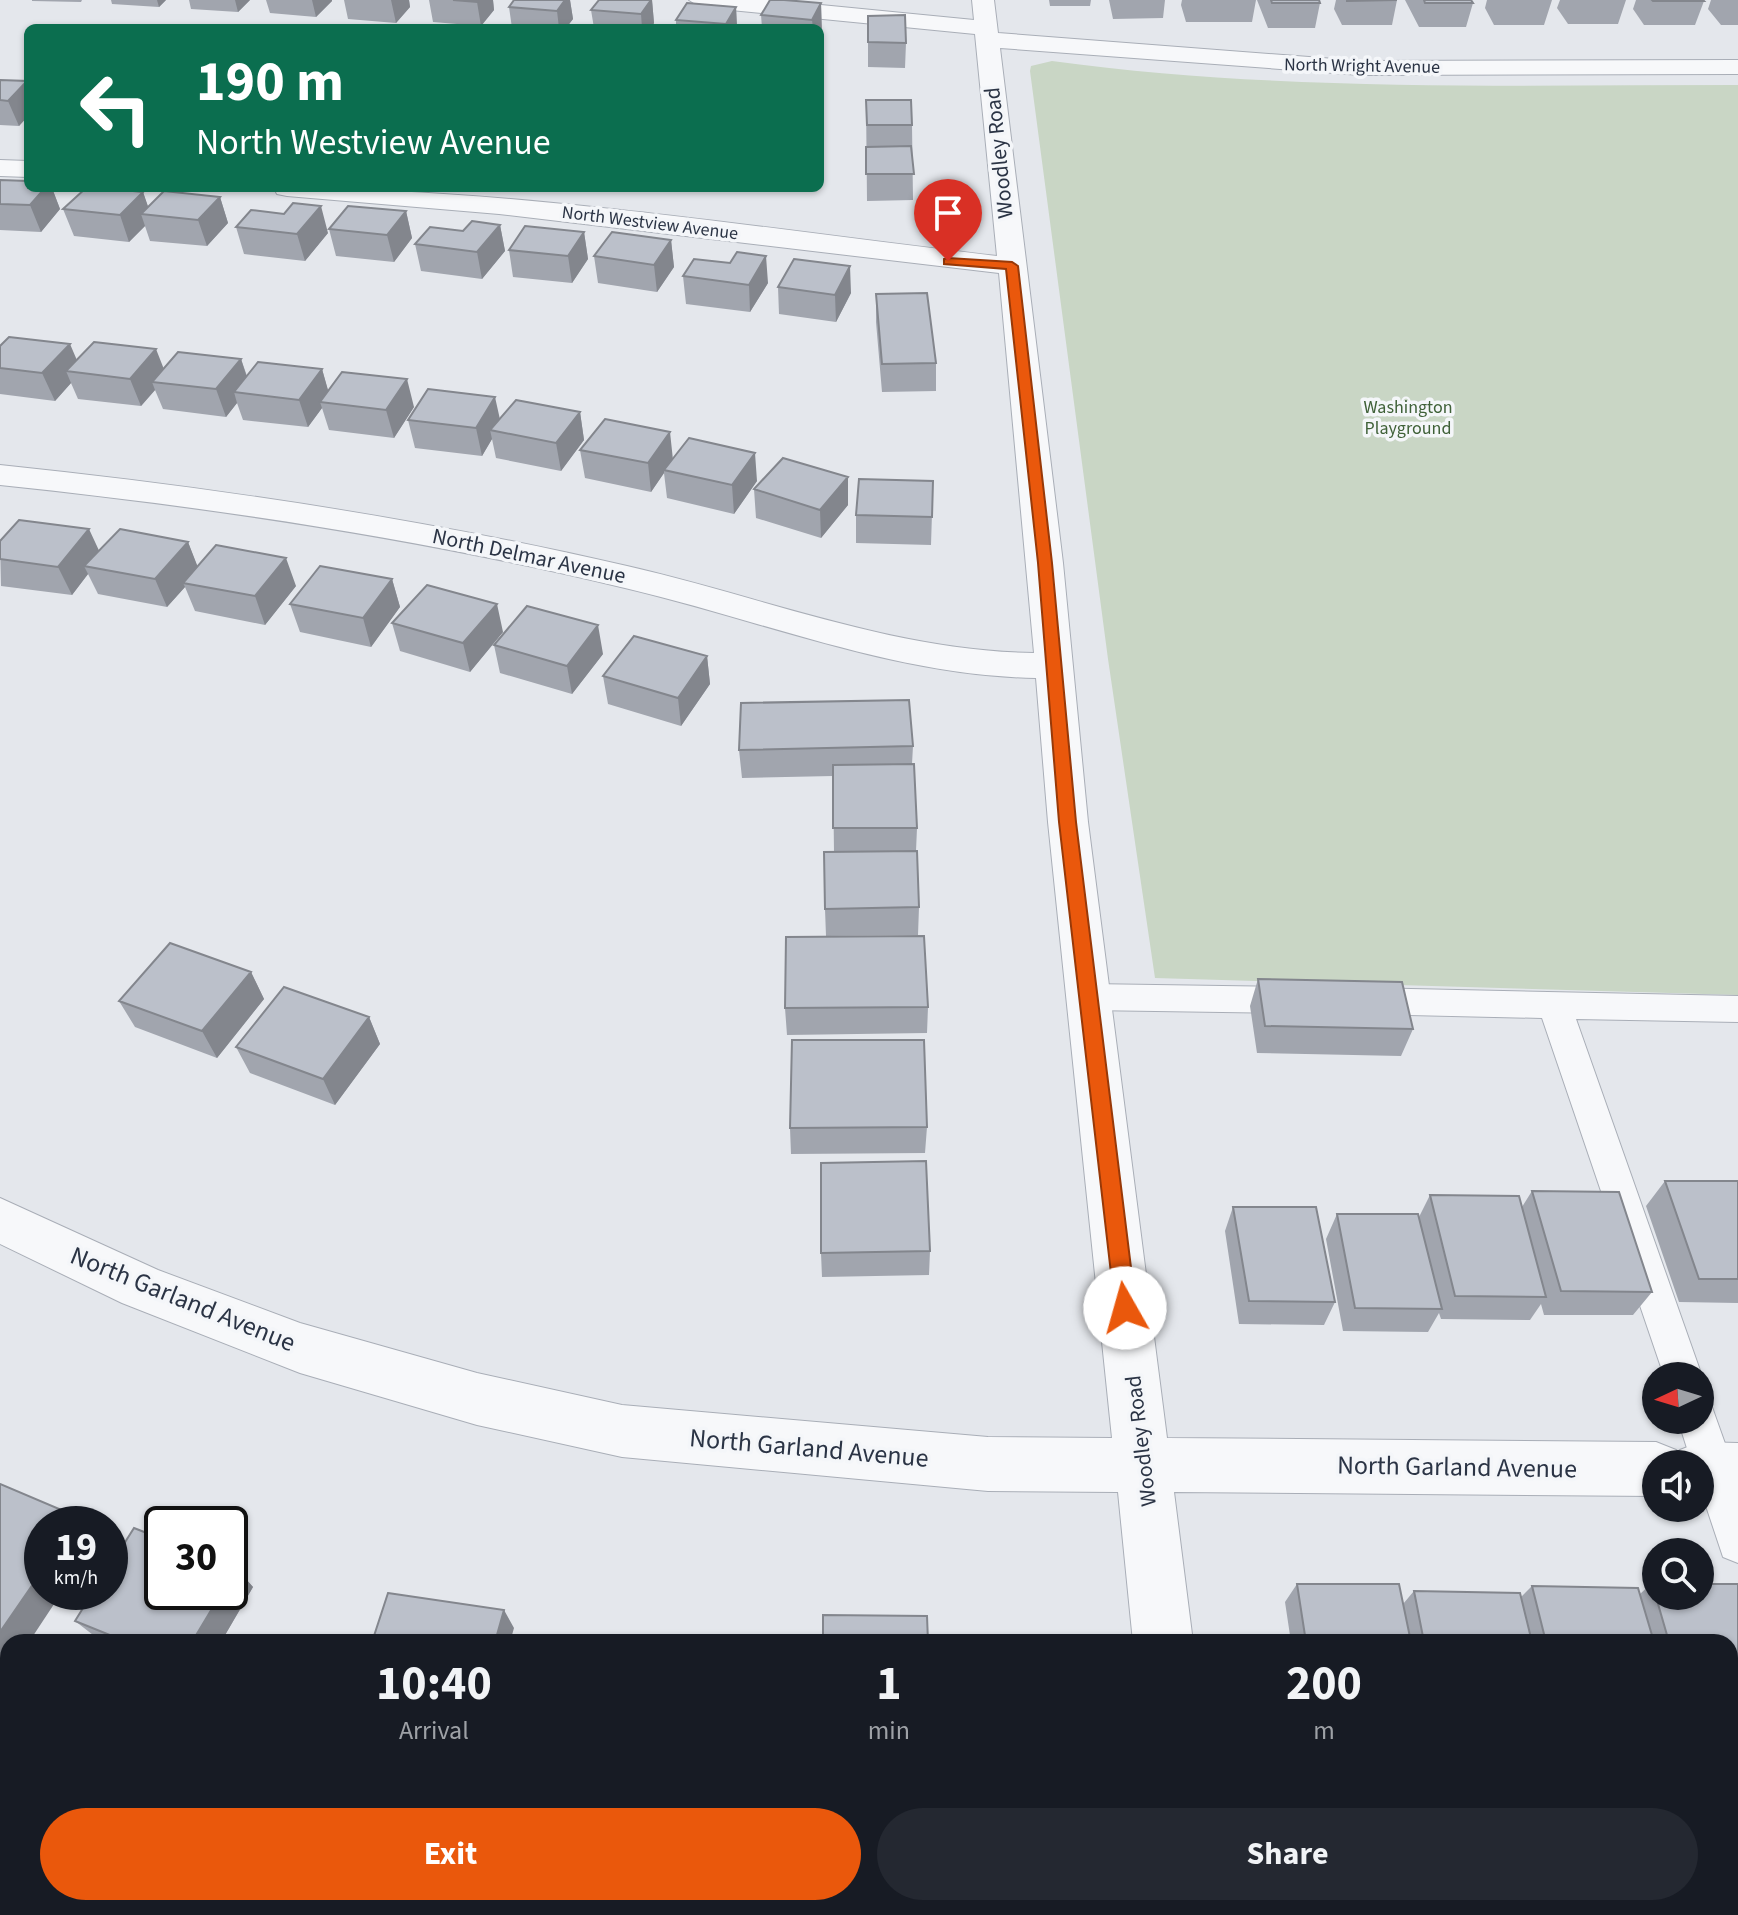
<!DOCTYPE html>
<style>
:root{--surface:#171b24;--page:#242831;--text:#f1f3f6;--muted:#9ea1a6;--accent:#ea580c}
body{margin:0;font-family:"Source Sans 3",sans-serif;background:var(--page);color:var(--text);height:100vh;display:flex;flex-direction:column;font-size:30px;white-space:nowrap}
*{box-sizing:border-box;margin:0}
p{font-size:26px;color:var(--muted)}
.icon{flex:none;width:44px;height:44px;fill:none;stroke:currentColor;stroke-width:2;stroke-linecap:round;stroke-linejoin:round}
.map{position:relative;flex:1;overflow:hidden}
.panel{position:absolute;left:0px;top:1634px;width:1738px;height:282px;display:flex;flex-direction:column;background:var(--surface);border-radius:24px 24px 0 0;box-shadow:0 2px 6px #0004}
.panel>*{flex:none}
.guide{position:absolute;left:24px;top:24px;width:800px;height:168px;border-radius:12px;box-shadow:0 2px 6px #0004;background:#0b6e4f;color:#fff;overflow:hidden}
.needle{width:52px;rotate:266deg}
.tools{position:absolute;left:1642px;top:1362px;display:grid;gap:16px}
.tools a{display:grid;place-items:center;width:72px;height:72px;border-radius:50%;background:var(--surface);box-shadow:0 2px 6px #0004;font-size:40px}
.speed{position:absolute;left:24px;top:1506px;display:flex;gap:16px;font-size:40px;font-weight:700;text-align:center}
.speed>*{display:grid;place-content:center;width:104px;height:104px;border-radius:50%;background:var(--surface);box-shadow:0 2px 6px #0004;line-height:1}
.speed small{font-size:20px;font-weight:400}
.speed .limit{border:4px solid #111;border-radius:12px;background:#fff;color:#111}
.pin{position:absolute;display:grid;place-items:center;width:68px;height:68px;color:#fff;margin:-82px -34px;border-radius:50% 50% 50% 0;rotate:-45deg;box-shadow:0 0 8px #0007}
.pin .icon{rotate:45deg}
.me{position:absolute;width:88px;margin:-44px;rotate:353deg;stroke-linejoin:round;filter:drop-shadow(0 0 6px #0008)}
.turn{display:flex;align-items:center;gap:28px;height:168px;padding:0 40px;font-size:36px}
.turn .icon{width:104px;height:104px;stroke-width:2.5}
.turn b{display:block;font-size:56px;line-height:68px}
.eta{display:flex;justify-content:space-evenly;align-items:center;height:136px;text-align:center}
.eta b{font-size:48px;font-weight:700;line-height:56px}
.cta{display:flex;gap:16px;margin-top:auto;padding:16px 40px}
.cta a{flex:1;height:92px;border-radius:48px;background:var(--accent);color:#fff;font-size:32px;font-weight:700;line-height:92px;text-align:center}
.cta a+a{background:var(--page);color:var(--text)}
.map>svg:first-child{display:block}
.green{fill:#c9d6c5}
.lines{fill:none;stroke-linecap:round;stroke-linejoin:round}
.service-casing{stroke:#a9aeb7;stroke-width:2}
.minor-casing{stroke:#a9aeb7;stroke-width:2}
.service{fill:#f7f8fa;fill-rule:evenodd}
.minor{fill:#f7f8fa;fill-rule:evenodd}
.wall{fill:#a1a5ae}
.shaded-wall{fill:#83868d}
.building{fill:#bbc0ca;stroke:#83868d;stroke-width:2}
.route{fill:#ea580c;stroke:#983908;stroke-width:2}
.labels{text-anchor:middle;dominant-baseline:central;stroke-width:7;stroke-linejoin:round;paint-order:stroke}
.far-street-label{font-size:18px;fill:#2b3445;stroke:#f4f6f9}
.far-park-label{font-size:18px;fill:#3f6138;stroke:#f4f6f9}
.street-label{font-size:22px;fill:#2b3445;stroke:#f4f6f9}
.near-street-label{font-size:26px;fill:#2b3445;stroke:#f4f6f9}
</style>
<div class="map">
<svg width="1738" height="1915" viewBox="0 0 1738 1915">
<rect width="100%" height="100%" fill="#e4e7ec"/>
<path class="green" d="M1052,61C1280,92 1509,85 1738,85V995L1155,978L1108,659L1030,71L1031,66Z"/>
<g class="lines">
<g class="service-casing">
<path id="service" d="M1089,984L1295,987L1307,991L1311,1000L1307,1009L1295,1013L1089,1010L1077,1006L1073,997L1077,988Z
M1365,988L1738,996V1022L1576,1019L1702,1376L1700,1381V1376H1664L1542,1018L1365,1014L1353,1010L1349,1001L1353,992Z
M1700,1402L1712,1407L1738,1480V1563L1723,1557L1700,1488V1464H1692L1678,1420H1700Z"/>
</g>
<g class="minor-casing">
<path id="minor" d="M689,0H770L974,20L972,0H994L998,33L1361,61L1738,60V74L1361,75L1000,48L1063,563L1088,822L1167,1438L1656,1442L1676,1450L1678,1456L1680,1450L1700,1442L1738,1443V1497L1700,1496V1464H1656V1496L1174,1492L1193,1642H1133L1118,1492L988,1491L622,1457L477,1425L300,1373L122,1303L0,1244V1198L158,1270L300,1323L477,1373L622,1405L988,1437L1112,1438L1048,822L1036,678C895,676 762,620 625,588C419,538 210,507 0,485V465C211,487 420,518 627,566C763,597 894,651 1034,653L999,273L499,214L287,196L277,194L274,188C515,188 757,228 997,256L975,34L700,7Z
M0,160L28,161V177L0,176Z
M1159,1908H1225L1226,1915H1160Z"/>
</g>
<use href="#service" class="service"/>
<use href="#minor" class="minor"/>
</g>
<path class="wall" d="M32,0H82L81,2L32,1Z
M111,0H166L159,7L112,4Z
M189,0H250L238,12L191,9Z
M266,0H332V1L316,17L270,13Z
M344,0H409L410,7L396,23L348,19Z
M429,0H493L494,10L481,26L433,22Z
M514,0H570L573,19L566,28H512L509,7Z
M652,0L654,23L651,28H594L591,10Z
M1049,0H1091L1090,6H1050Z
M1109,0H1165L1163,18L1113,19Z
M1182,0H1256L1252,22H1186L1181,5Z
M1257,0H1319L1320,3L1315,28H1268Z
M1336,0H1397L1392,25H1342L1334,9Z
M1405,0H1471L1473,3L1466,27H1419Z
M1487,0H1552L1544,25H1494L1485,8Z
M1560,0H1626L1618,24H1568L1557,8Z
M1636,0H1703L1704,1L1695,25H1644L1633,9Z
M1711,0H1738V25H1721L1708,9Z
M821,3L822,38L820,42V28H762L761,15Z
M736,7L737,28H676V20Z
M868,16L906,43L905,68L868,67Z
M0,80L27,81L28,116L19,126L0,125Z
M866,100L912,125L913,200L867,201Z
M0,180L28,188H52L60,209L41,232L0,230Z
M143,192L148,207L220,197L228,223L207,246L150,241L145,226L129,242L74,236L63,209Z
M406,211L412,238L394,262L336,256L329,229Z
M500,225L505,251L482,279L421,271L415,244L463,231Z
M236,227L328,233L305,261L244,254Z
M584,232L588,259L572,283L513,277L509,250Z
M671,240L674,267L657,292L598,283L594,256Z
M683,276L768,283L750,312L686,304Z
M778,287L851,293L836,322L779,314Z
M876,294L936,363V391L882,392L876,322Z
M0,346L77,360L163,368L241,359L247,376L322,369L328,391L414,407L394,438L329,430L322,408L308,427L243,420L237,403L226,417L163,409L155,390L141,406L78,399L71,383L55,401L0,394Z
M580,412L584,440L561,471L496,458L492,439L482,456L415,448L408,420L500,419Z
M580,450L673,458L757,481L734,514L667,498L664,473L651,492L585,478Z
M933,481L931,545L856,543V515Z
M754,489L848,505L821,538L756,518Z
M0,541L99,551L188,542L197,566L296,586L265,625L195,611L185,587L167,607L98,594L88,574L72,595L1,586Z
M392,579L400,607L371,647L300,632L290,604Z
M392,623L503,632L470,672L400,651Z
M494,645L603,654L572,694L500,673Z
M707,656L710,684L681,726L608,704L603,676Z
M913,746L912,764L917,828L916,851L919,907L918,935L826,936L825,909L834,852L833,776L742,778L739,750Z
M251,972L264,999L217,1058L135,1027L119,1001Z
M1258,979L1413,1029L1401,1056L1257,1053L1250,1006Z
M928,1007L927,1033L787,1035L785,1008Z
M369,1017L380,1044L335,1105L250,1073L236,1047Z
M927,1127L925,1153L791,1154L790,1128Z
M1665,1181H1738V1303L1679,1302L1646,1206Z
M1532,1191L1652,1292L1633,1315H1544L1541,1304L1530,1320L1441,1319L1439,1313L1428,1332L1343,1331L1326,1239L1337,1214L1419,1217L1430,1195L1522,1207Z
M1233,1207L1335,1302L1324,1325L1239,1324L1225,1231Z
M930,1251L929,1275L822,1277L821,1253Z
M236,1568L253,1587L221,1642H107L97,1638L75,1621Z
M1652,1583L1738,1584V1755H1730V1642H1291L1285,1602L1297,1584L1403,1604L1414,1591L1521,1597L1532,1586L1640,1594Z"/>
<path class="shaded-wall" d="M157,0H166L159,7Z
M235,0H250L238,12Z
M312,0H332V1L316,17Z
M391,0H409L410,7L396,23Z
M478,0H493L494,10L481,26L477,2Z
M565,0H570L573,19L566,28H559L557,11Z
M651,0H652L654,23L651,28H642L641,14Z
M821,3L822,38L820,42V28H813L812,20Z
M736,7L737,28H726V24Z
M27,81L28,116L19,126L8,101Z
M45,188H52L60,209L41,232L30,205Z
M143,192L151,215L141,214L145,226L129,242L120,215Z
M220,197L228,223L207,246L198,220Z
M321,206L328,233L305,261L297,234Z
M406,211L412,238L394,262L387,235Z
M500,225L505,251L482,279L477,252Z
M584,232L588,259L572,283L568,256Z
M671,240L674,267L657,292L654,265Z
M766,256L768,283L750,312L749,285Z
M850,266L851,293L836,322L835,295Z
M70,344L82,372L66,371L71,383L55,401L42,373Z
M156,349L167,377L152,382L155,390L141,406L130,379Z
M241,359L250,387L234,392L237,403L226,417L216,389Z
M322,369L330,397L320,402L322,408L308,427L299,400Z
M407,379L414,407L394,438L386,410Z
M495,397L501,424L490,430L492,439L482,456L476,428Z
M580,412L584,440L561,471L556,443Z
M670,432L673,460L664,470V473L651,492L648,463Z
M755,453L757,481L734,514L732,485Z
M848,477V505L821,538L820,510Z
M89,529L102,557L84,566L88,574L72,595L58,567Z
M188,542L199,570L183,583L185,587L167,607L155,579Z
M286,558L296,586L265,625L255,596Z
M392,579L400,607L371,647L363,618Z
M497,604L503,632L470,672L463,643Z
M598,625L603,654L572,694L567,666Z
M707,656L710,684L681,726L678,698Z
M251,972L264,999L217,1058L202,1031Z
M369,1017L380,1044L335,1105L323,1079Z
M78,1517L86,1524H74Z
M236,1568L253,1587L221,1642H192L222,1592H230V1578Z
M42,1571V1592H62L29,1642H8V1673L0,1685V1632Z
M504,1610L514,1628L510,1642H495Z"/>
<path class="building" d="M453,0H478L477,2Z
M514,0H565L557,11L509,7Z
M599,0H651L641,14L591,10Z
M770,0H784L821,3L812,20L761,15Z
M1271,0H1319L1320,3H1272Z
M1347,0H1397L1347,1Z
M1424,0H1471L1473,3H1425Z
M1652,0H1703L1704,1H1653Z
M687,3L736,7L726,24L676,20Z
M905,15L906,43L868,42V16Z
M0,80L27,81L8,101L0,100Z
M866,100H911L912,125H867Z
M911,146L914,174H866V147Z
M0,180L28,181V188H45L30,205L0,204Z
M86,188H103L143,192L120,215L63,209Z
M164,191L220,197L198,220L141,214Z
M293,203L321,206L297,234L236,227L251,210L284,214Z
M348,206L406,211L387,235L329,229Z
M472,221L500,225L477,252L415,244L430,227L463,231Z
M525,226L584,232L568,256L509,250Z
M612,232L671,240L654,265L594,256Z
M737,252L766,256L749,285L683,276L694,259L730,263Z
M794,259L850,266L835,295L778,287Z
M927,293L936,363L882,364L876,294Z
M9,337L70,344L42,373L0,368V346Z
M94,342L156,349L130,379L66,371Z
M178,352L241,359L216,389L152,382Z
M258,362L322,369L299,400L234,392Z
M342,372L407,379L386,410L320,402Z
M428,389L495,397L476,428L408,420Z
M516,400L580,412L556,443L490,430Z
M605,419L670,432L648,463L580,450Z
M689,438L755,453L732,485L664,470Z
M783,458L848,477L820,510L754,489Z
M859,479L933,481L932,517L856,515Z
M19,520L89,529L58,567L0,559V541Z
M120,529L188,542L155,579L84,566Z
M216,545L286,558L255,596L183,583Z
M320,566L392,579L363,618L290,604Z
M427,585L497,604L463,643L392,623Z
M527,606L598,625L567,666L494,645Z
M634,636L707,656L678,698L603,676Z
M909,700L913,746L739,750L741,703Z
M914,764L917,828H833V765Z
M917,851L919,907L825,909L824,852Z
M924,936L928,1007L785,1008L786,937Z
M170,943L251,972L202,1031L119,1001Z
M1258,979L1402,982L1413,1029L1265,1026Z
M284,987L369,1017L323,1079L236,1047Z
M792,1040H924L927,1127L790,1128Z
M926,1161L930,1251L821,1253V1163Z
M1665,1181H1738V1279H1699Z
M1532,1191L1619,1192L1652,1292L1561,1291Z
M1430,1195L1519,1196L1546,1297L1455,1296Z
M1233,1207H1316L1335,1302L1249,1301Z
M1337,1214H1418L1442,1309L1355,1308Z
M0,1484L78,1517L74,1524H42V1571L0,1632Z
M134,1528L162,1539V1592H222L192,1642H127L75,1621L93,1592H110V1566Z
M230,1566L236,1568L230,1578Z
M1652,1583H1656V1596H1700V1584H1738V1740H1730V1642H1669Z
M1297,1584H1399L1411,1642H1306Z
M1532,1586L1638,1588L1654,1642H1546Z
M1414,1591L1520,1593L1532,1642H1424Z
M388,1593L504,1610L495,1642H372Z
M823,1615L927,1616L928,1642H823Z
M784,1908H929V1915H784Z"/>
<path class="route" d="M948,258L1012,262L1018,266L1052,563L1076,822L1136,1308L1133,1315L1125,1318L1118,1315L1115,1308L1059,822L1038,563L1006,269L944,264V259Z"/>
<g class="labels">
<g class="far-street-label">
<text transform="translate(1362 66) rotate(1)">North Wright Avenue</text>
<text transform="translate(650 223) rotate(7)">North Westview Avenue</text>
</g>
<g class="far-park-label">
<text x="1408" y="407">Washington<tspan x="1408" dy="21">Playground</tspan></text>
</g>
<g class="street-label">
<text transform="translate(999 153) rotate(-96)">Woodley Road</text>
<text transform="translate(529 556) rotate(12)">North Delmar Avenue</text>
<text transform="translate(1141 1441) rotate(-97)">Woodley Road</text>
</g>
<g class="near-street-label">
<text transform="translate(183 1299) rotate(22)">North Garland Avenue</text>
<text transform="translate(809 1448) rotate(5)">North Garland Avenue</text>
<text transform="translate(1457 1467) rotate(1)">North Garland Avenue</text>
</g>
</g>
</svg>
<div class="tools">
<a><svg class="needle" viewBox="-14 -14 28 28"><path d="M0-13l5 13h-10z" fill="#e53935"/><path d="M0 13l5-13h-10z" fill="#9ea1a6"/></svg></a>
<a><svg class="icon" aria-label="sound" viewBox="0 0 24 24"><path d="M4 9h4l5-4v14l-5-4H4zM17 9q2 3 0 6"/></svg></a>
<a><svg class="icon" aria-label="search" viewBox="0 0 24 24"><circle cx="10" cy="10" r="6"/><path d="M15 15l6 6"/></svg></a>
</div>
<div class="speed"><div>19<small>km/h</small></div><div class="limit">30</div></div>
<div class="pin" style="left:948px;top:261px;background:#d93025"><svg class="icon" aria-label="arrive" viewBox="0 0 24 24"><path d="M6 21V4h12l-3 4 3 4H6"/></svg></div>
<svg class="me" style="left:1125px;top:1308px" viewBox="-20 -20 40 40"><circle r="19" fill="#fff"/><path d="M0-13L10 11 0 6-10 11z" fill="#ea580c"/></svg>
<div class="guide">
<div class="turn"><svg class="icon" aria-label="left" viewBox="0 0 24 24"><path d="M17 20v-9H6M10 6l-5 5 5 5"/></svg><div><b>190 m</b>North Westview Avenue</div></div>
</div>
<section class="panel">
<div class="eta">
<div><b>10:40</b><p>Arrival</p></div>
<div><b>1</b><p>min</p></div>
<div><b>200</b><p>m</p></div>
</div>
<div class="cta"><a>Exit</a><a>Share</a></div>
</section>
</div>
